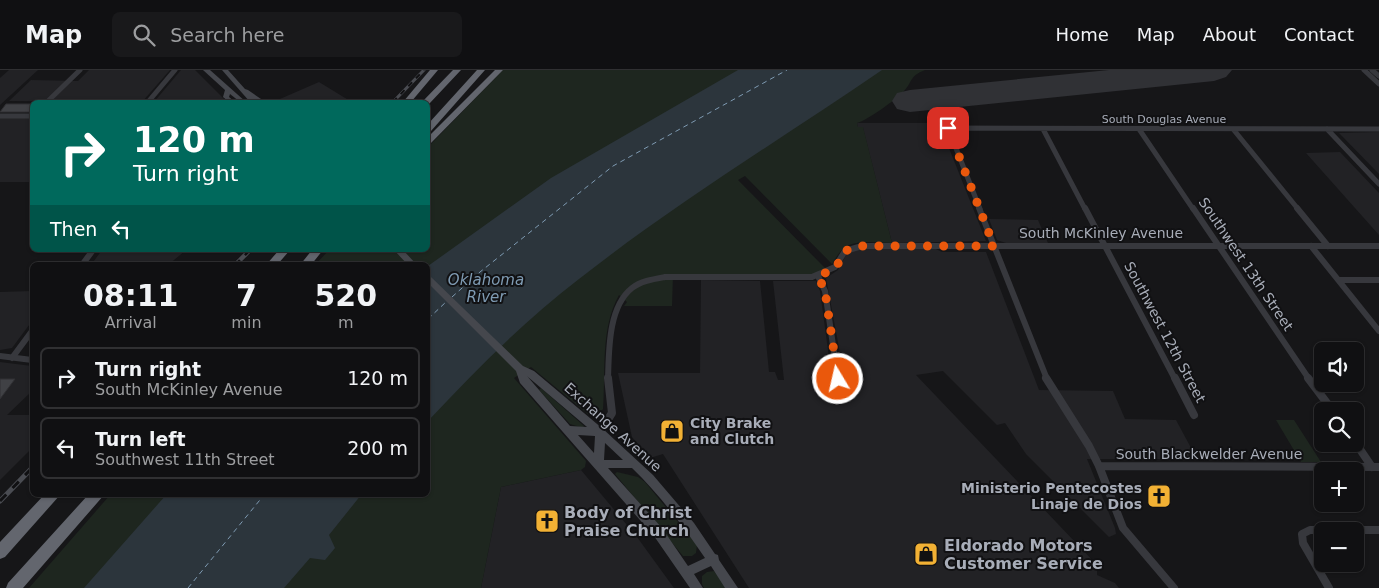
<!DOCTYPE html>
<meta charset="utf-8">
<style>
:root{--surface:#101012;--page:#19191b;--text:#f1f3f6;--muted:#9c9d9f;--line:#303032}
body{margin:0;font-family:"DejaVu Sans",sans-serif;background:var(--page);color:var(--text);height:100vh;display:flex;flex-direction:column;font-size:19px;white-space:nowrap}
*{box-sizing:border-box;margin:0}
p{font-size:16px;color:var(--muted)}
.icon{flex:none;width:28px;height:28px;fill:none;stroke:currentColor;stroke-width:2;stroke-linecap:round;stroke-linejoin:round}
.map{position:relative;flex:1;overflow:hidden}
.drawer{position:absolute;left:30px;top:192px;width:400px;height:235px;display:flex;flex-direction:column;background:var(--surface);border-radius:8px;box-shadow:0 1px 4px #0004,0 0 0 1px var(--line)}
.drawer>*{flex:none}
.guide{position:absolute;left:30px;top:30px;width:400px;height:152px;border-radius:8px;box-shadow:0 1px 4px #0004,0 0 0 1px var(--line);background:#00695c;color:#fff;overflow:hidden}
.buttons{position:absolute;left:1314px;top:272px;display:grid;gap:10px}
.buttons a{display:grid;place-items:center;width:50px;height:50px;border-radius:8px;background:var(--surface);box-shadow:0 1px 4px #0004,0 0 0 1px var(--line);font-size:25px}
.pin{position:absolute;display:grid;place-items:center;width:42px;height:42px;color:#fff;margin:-21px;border-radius:10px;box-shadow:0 2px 8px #0006}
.me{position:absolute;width:55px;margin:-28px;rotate:351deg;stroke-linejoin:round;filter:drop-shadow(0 0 4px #0008)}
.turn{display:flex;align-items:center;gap:18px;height:105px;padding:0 20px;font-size:22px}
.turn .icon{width:65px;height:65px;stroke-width:2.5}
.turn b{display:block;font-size:35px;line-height:42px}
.then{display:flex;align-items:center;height:48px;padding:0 20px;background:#0003;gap:10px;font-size:19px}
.eta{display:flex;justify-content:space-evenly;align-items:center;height:85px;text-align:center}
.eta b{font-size:30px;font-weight:700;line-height:35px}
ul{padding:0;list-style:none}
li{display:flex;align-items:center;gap:15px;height:62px;margin:0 10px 8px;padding:0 10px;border:2px solid var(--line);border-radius:8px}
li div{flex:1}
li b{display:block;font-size:19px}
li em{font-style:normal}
header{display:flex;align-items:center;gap:30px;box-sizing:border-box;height:70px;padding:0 25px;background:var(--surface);border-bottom:1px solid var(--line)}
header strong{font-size:24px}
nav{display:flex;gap:28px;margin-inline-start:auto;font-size:18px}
.search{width:350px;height:45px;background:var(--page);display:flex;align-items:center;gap:12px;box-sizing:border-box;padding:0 18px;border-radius:8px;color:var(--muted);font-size:19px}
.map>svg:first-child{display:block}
.built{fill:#222225}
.green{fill:#1e261f}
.water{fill:#2c353c}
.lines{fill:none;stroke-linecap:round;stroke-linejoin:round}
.ferry{stroke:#7f9bb3;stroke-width:1;stroke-dasharray:5 4;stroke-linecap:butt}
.taxiway{fill:#303135;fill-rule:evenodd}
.runway{fill:#303135;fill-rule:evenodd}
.building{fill:#404145;stroke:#303034}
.minor-far2{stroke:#37383d;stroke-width:5}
.minor-far1{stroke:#37383d;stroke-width:6}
.minor{stroke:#37383d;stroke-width:8}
.secondary{fill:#45474d;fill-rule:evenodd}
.motorway{fill:#63666e;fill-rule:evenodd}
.rail-far2-casing{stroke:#4a4c52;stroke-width:3}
.rail-far1-casing{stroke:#4a4c52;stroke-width:4.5}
.rail-casing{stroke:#4a4c52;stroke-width:5}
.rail-far2{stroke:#111113;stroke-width:2;stroke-dasharray:5.5;stroke-linecap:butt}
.rail-far1{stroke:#111113;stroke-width:2.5;stroke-dasharray:7;stroke-linecap:butt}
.rail{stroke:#111113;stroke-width:3;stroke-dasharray:9;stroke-linecap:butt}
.route{stroke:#ea580c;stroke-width:9;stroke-dasharray:0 16.2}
.labels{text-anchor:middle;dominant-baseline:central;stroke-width:4;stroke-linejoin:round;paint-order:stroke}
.far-street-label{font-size:11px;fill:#a8adb8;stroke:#111113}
.street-label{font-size:14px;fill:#a8adb8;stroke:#111113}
.poi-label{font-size:14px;font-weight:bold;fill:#a8adb8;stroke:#111113;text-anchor:start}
.water-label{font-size:15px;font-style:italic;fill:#7f9bb3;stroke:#111113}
.near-poi-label{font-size:16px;font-weight:bold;fill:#a8adb8;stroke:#111113;text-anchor:start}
</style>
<header>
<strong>Map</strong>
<div class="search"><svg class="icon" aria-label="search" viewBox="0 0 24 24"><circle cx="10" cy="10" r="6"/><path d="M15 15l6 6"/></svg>Search here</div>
<nav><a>Home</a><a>Map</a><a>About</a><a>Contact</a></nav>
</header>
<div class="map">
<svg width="1379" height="518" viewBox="0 0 1379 518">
<rect width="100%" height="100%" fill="#161618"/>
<path class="built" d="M9,0H38L0,35V8Z
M89,0H170L142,32L9,31L31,10L78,11Z
M181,0H195L227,32H154Z
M319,12L350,31L273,32Z
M0,48H32V112H0Z
M857,53H939L986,171L892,173L863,58L858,57Z
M1379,62V104L1339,63Z
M1340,82L1379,123V165L1306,83Z
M989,149L1038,150L1048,173H1006L997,170Z
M934,178L942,182H986L1039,320L1113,321L1125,349L1176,350L1197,389H1087L1115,458L1116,464L1109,467L1026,384L1005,353L997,355L943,301L916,305L1097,495V505L1115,513L1119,518H749L663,384L650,388L632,367L618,303H700L701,210L760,211L769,302H775L778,310H784L773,211H816L820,221L832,310H845L826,208L838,200L847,183L859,179Z
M102,180H186L168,195H91Z
M32,221V251L12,278L0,280V222Z
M0,292L32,296V321L7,345H32V378L0,410Z
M581,400L637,467L674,518H481L501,417Z"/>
<path class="green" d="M503,0H925C909,6 913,12 903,22C895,30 868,50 857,53L858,57H863L892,173C877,173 851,168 841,181C837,185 835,190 832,194L745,106L738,110L825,198L814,204L802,205H673L672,236H624L627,232L619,225C600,259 606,302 603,339L599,343L589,345L531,297L514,308L586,391L585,397L581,400L501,417L481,518H29L110,425H428V195H315L329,180H428V77Z
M541,318L584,356L583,358L570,354L539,320Z
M1276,350H1294L1321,392H1301Z
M617,402L638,407L645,412L697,475L696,483L692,486H683L615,404Z
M714,501L727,518H704L702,514V506L707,502Z"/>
<path class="water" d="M738,0H882C781,69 676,133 579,209C524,251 475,301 428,351V196L551,108Z
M166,425H361L329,465L335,478L325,490L310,488L284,518H84Z"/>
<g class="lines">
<path class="ferry" d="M452,227L480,202L613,96L787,0
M428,249L447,231
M188,518L264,425"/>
<path class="taxiway" d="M1138,0H1153L1159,6L1157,9C1148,11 1143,7 1138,0Z"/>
<path class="runway" d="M1109,0H1232L1226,7L1214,11L910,42L897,39L892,31L897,23L910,20Z"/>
</g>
<path class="building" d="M6,34H32V39L30,42H0Z
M0,309H15L0,329Z"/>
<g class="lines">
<path class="minor-far2" d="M1364,0L1379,14
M1372,0L1379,6
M47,32L80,0
M148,32L175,0
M0,46H32
M1043,59L1085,139
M1139,59L1193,139
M1233,59L1298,139
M1327,59L1379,114
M980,139L948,58L1379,59"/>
<path class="minor-far1" d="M979,138L1047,309
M1085,138L1175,309
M1193,138L1309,309
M1297,138L1328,176
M1311,176L1379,261
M82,195L93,180
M818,206L825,221L838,309
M1339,210H1379
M0,286L32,290
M12,288L32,261
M608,309C609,281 608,237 632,218C641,211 654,209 665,207H812L835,197L845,181L862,176H1379"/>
<path class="minor" d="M1046,308L1089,376L1099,396L1123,458L1174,518
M1175,308L1194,345
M1308,308L1333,341
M600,362L612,343L608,308
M1355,372L1372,397
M1099,396L1379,397
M1329,518L1303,473L1302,464L1310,460H1379"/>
<path class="secondary" d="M203,0H210L246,32H240L230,24L229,27L235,32H229L223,27L225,20Z
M222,0H228L245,19L248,20L264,31L265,32H258L255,30L256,32H250Z
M394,180H403L417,195H408Z
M428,206L431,207L523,296L534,301L603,359L653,405L694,453L715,484L718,485L719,490L738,518H725L711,496L694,504L703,518H690L654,466L520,313L516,301L428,213ZM527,306L528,307L587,357L570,356ZM578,365L595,366L594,383ZM605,373L623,390H604ZM608,398H632C660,425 683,456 705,488L688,496L662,458Z"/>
<path class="motorway" d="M430,0H438L411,32H403Z
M453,0H461L429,34L422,32Z
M477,0H485L431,61H428V54Z
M495,0H503L431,73L428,74V67Z
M279,180H290L277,195H266Z
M312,180H323L311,195H300Z
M44,425H60L5,487L0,489V472Z
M88,425H104L23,518H6L8,513Z"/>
<g class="rail-far2-casing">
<path id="rail-far2" d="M393,32L424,0"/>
</g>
<g class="rail-far1-casing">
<path id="rail-far1" d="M235,195L250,180"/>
</g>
<g class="rail-casing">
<path id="rail" d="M0,431L32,398"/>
</g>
<use href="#rail-far2" class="rail-far2"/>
<use href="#rail-far1" class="rail-far1"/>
<use href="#rail" class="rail"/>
</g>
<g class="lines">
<path class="route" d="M838,309L825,221L818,206C824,204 829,201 834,198C846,187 839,178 862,176H994L948,58"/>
</g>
<defs>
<g id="shop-square" transform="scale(1.25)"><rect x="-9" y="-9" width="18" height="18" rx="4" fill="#f2b134" stroke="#111113"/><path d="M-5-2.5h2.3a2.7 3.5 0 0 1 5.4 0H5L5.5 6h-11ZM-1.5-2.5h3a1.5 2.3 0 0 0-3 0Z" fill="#111"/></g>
<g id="church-square" transform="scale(1.25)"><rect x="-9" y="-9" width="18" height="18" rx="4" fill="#f2b134" stroke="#111113"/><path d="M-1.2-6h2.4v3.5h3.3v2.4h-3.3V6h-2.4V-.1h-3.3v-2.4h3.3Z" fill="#111"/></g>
</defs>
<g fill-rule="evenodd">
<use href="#shop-square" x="672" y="361"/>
<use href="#church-square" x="1159" y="426"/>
<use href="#church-square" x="547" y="451"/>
<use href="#shop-square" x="926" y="484"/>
</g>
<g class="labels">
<g class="far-street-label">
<text x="1164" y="49">South Douglas Avenue</text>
</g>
<g class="street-label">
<text x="1101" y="163">South McKinley Avenue</text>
<text transform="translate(1246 194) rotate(56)">Southwest 13th Street</text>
<text transform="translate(1165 262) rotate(62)">Southwest 12th Street</text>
<text transform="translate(613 357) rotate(42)">Exchange Avenue</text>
<text x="1209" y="384">South Blackwelder Avenue</text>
</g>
<g class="poi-label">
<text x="690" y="353">City Brake<tspan x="690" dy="16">and Clutch</tspan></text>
<text x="1142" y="418" text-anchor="end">Ministerio Pentecostes<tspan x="1142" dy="16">Linaje de Dios</tspan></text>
</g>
<g class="water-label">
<text x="486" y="210">Oklahoma<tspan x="486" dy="17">River</tspan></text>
</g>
<g class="near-poi-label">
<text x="564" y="442">Body of Christ<tspan x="564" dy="18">Praise Church</tspan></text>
<text x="944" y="475">Eldorado Motors<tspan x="944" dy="18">Customer Service</tspan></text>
</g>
</g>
</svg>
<div class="buttons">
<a><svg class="icon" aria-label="sound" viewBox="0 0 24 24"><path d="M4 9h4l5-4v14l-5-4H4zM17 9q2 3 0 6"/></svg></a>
<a><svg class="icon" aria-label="search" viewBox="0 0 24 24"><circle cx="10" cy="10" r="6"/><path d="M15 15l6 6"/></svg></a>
<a>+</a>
<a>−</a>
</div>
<div class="pin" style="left:948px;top:58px;background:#d93025"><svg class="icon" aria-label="arrive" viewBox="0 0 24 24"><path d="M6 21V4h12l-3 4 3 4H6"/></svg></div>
<svg class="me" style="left:838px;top:309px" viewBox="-20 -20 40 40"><circle r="17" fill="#ea580c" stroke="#fff" stroke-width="3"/><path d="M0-11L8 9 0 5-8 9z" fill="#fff"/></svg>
<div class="guide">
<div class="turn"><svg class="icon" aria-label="right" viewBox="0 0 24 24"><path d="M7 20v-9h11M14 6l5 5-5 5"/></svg><div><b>120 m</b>Turn right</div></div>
<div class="then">Then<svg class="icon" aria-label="left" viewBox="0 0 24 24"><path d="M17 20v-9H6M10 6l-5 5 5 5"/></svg></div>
</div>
<section class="drawer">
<div class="eta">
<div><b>08:11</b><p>Arrival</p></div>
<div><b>7</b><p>min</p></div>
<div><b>520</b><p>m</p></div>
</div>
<ul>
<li><svg class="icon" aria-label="right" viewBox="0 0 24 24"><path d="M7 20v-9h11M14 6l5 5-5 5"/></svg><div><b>Turn right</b><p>South McKinley Avenue</p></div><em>120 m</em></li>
<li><svg class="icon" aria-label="left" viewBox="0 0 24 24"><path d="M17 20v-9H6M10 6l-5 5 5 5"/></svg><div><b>Turn left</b><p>Southwest 11th Street</p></div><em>200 m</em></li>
</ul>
</section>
</div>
